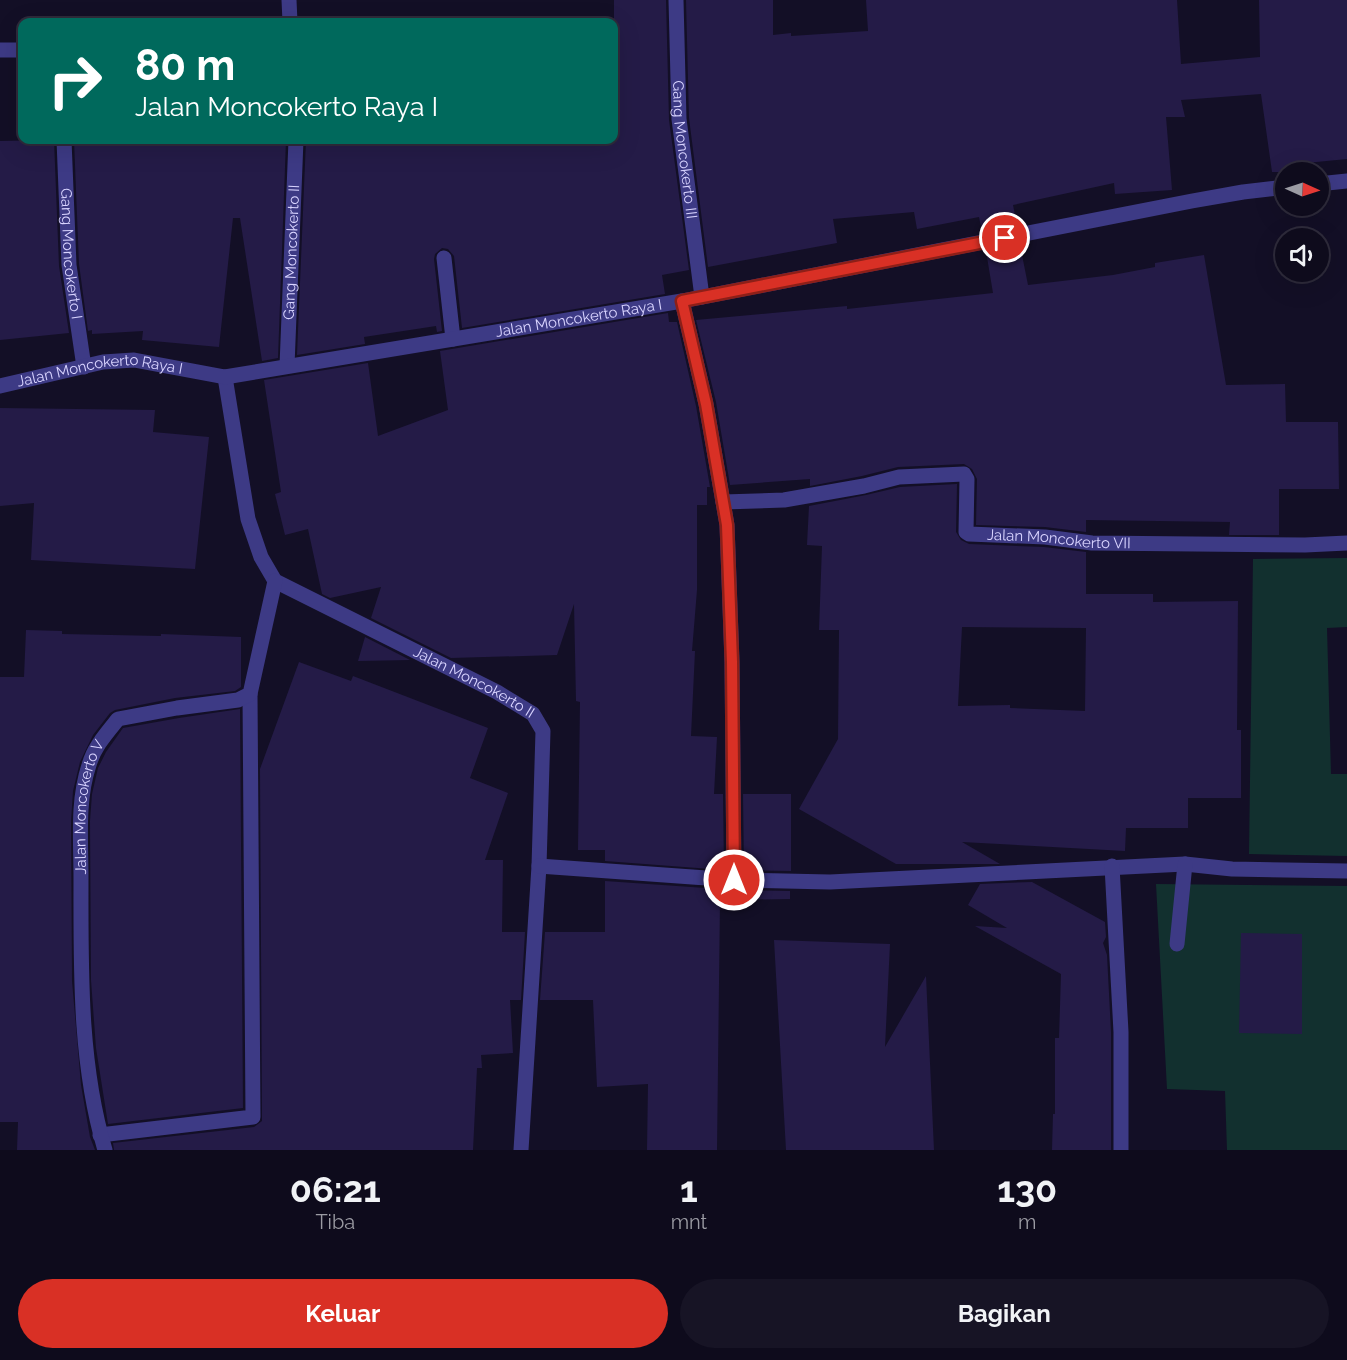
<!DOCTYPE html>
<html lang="id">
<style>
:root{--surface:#0e0b1c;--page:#171425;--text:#f1f3f6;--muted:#9b9ba3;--line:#2e2b3b;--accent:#d93025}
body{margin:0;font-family:Raleway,sans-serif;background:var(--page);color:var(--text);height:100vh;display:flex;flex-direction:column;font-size:22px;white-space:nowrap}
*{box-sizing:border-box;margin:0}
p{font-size:20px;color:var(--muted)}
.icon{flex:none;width:33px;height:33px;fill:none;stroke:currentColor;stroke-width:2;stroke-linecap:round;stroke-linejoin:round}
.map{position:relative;height:1150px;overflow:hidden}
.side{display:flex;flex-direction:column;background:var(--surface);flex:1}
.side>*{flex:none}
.hud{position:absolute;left:18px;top:18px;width:600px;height:126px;border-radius:12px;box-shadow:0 6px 24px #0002,0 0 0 2px var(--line);background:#00695c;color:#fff;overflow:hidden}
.needle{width:39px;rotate:93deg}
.tools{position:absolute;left:1275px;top:162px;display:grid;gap:12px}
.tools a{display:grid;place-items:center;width:54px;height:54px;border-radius:50%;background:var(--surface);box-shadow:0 6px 24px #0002,0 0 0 2px var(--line);font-size:30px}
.pin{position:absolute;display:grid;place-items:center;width:51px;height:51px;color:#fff;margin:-26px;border:3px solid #fff;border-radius:50%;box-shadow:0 2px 6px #0007}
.me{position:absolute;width:66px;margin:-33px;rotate:0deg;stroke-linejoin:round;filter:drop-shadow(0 0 4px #0008)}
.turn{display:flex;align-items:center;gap:21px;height:126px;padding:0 18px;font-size:27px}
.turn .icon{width:78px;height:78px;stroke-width:2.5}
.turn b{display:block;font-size:42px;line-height:51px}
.eta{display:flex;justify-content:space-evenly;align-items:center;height:102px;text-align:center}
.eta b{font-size:36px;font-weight:700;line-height:42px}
.cta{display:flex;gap:12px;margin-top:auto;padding:12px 18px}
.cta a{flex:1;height:69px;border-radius:36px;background:var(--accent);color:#fff;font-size:24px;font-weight:700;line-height:69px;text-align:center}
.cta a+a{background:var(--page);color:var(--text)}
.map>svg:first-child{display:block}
.green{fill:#12302f}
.building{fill:#241b47;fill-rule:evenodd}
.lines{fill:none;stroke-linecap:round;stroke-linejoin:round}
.minor{stroke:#3d3a85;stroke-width:15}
.route-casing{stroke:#8d1f18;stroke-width:15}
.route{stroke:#d93025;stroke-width:10}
.labels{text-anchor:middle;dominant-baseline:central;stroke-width:6;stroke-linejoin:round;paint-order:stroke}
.street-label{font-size:15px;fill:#d9d4ff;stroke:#130f26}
</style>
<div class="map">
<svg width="1347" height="1150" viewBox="0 0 1347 1150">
<rect width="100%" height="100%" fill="#130f26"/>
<path class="green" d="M1347,558V627L1327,628L1331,774H1347V856L1249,854L1253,559Z
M1156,884L1347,886V1150H1227L1225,1091L1167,1089Z"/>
<path class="building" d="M614,0H666L669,120L689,270L662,275L665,294L462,328L454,256L448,249L442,248L435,254L434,259L442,331L437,332L436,326L364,337L365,344L297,355L306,140H614Z
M686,0H773V35L791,33V36L868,31L866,0H1177L1181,64L1260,57L1259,0H1347V159L1306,163L1307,172H1272L1261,94L1181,100L1185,117H1166L1172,190L1115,194L1114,183L1013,205L1017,225L982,232L979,217L917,229L914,212L833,219L837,243L708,267L689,118Z
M54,140L59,266L69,333L0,340V141Z
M74,140H286L278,358L262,361L240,218H233L219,347L142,340L143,331L92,334V330L88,331L79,264Z
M1020,245L1028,285L1113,275L1155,267V263L1204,255L1226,385L1285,384L1286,422H1338L1339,489H1279V535H1229L1230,522L1086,520V532L1045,527L976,525L977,479L972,469L964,464L898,467L862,476L810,486V479L730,485L716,402L696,320L847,306V309L993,293L986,251Z
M668,313L669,322H677L696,406L710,487H707V505H697V590L692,651H695L691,736L717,737L714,794H723L724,870L605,861V850H578L580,702L576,701L574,604L557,655L451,658L371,618L381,587L330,598L322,594L308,529L285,535L275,494L281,492L264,380L368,363L378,436L448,410L440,351Z
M0,408L155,410L153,432L209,437L195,569L31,560L34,503L0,506Z
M957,484L956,532L961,540L969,544L1044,547L1086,552V594H1153V602L1238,601L1237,730H1241V798H1188V828H1126L1125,851L962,842L1000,864H896L799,809L838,739L839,630H819L822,546L807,545L809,506L866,495L900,487ZM962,627L1086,628L1085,711L1010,708V705L958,706Z
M26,630L62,631V634L161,636V634L241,637V687L235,691L175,698L115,710L110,713L93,735L80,762L73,791L71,821L72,981L81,1085L90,1137L95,1150H17L18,1122H0V677H24Z
M365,637L410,660L358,661Z
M299,662L351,681L353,676L488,728L470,778L508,793L485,860H503L502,932H525L521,1000H510L513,1053L481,1055L482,1068H477L473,1150H114L113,1143L254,1127L262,1121L260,769Z
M240,709L243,1108L108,1124L96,1048L91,980L90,821L92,794L98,768L106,752L123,728L179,718Z
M743,794H791V871L744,870Z
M605,881L734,890L790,891V899L720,900L717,1150H647L648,1084L597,1087L593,1000H540L545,932H605Z
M1032,882L1105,922L1106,937L1103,943L1107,955L1111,1032V1150H1052L1053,1114H1055V1038H1059L1061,974L975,926L1007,928L968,905L980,884Z
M1241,933L1302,934V1034L1239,1033Z
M774,940L890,944L885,1047L926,976L934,1150H786Z"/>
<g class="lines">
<g class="minor">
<path d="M289,0L290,22"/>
<path id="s1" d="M676,0L679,119L702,297"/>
<path d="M0,50H22"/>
<path id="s2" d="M64,140L69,265L84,367"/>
<path d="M1318,184L1347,181"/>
<path d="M444,258L453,339"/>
<path d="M682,301L706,404L727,525L732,662L734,880"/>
<path id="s3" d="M287,366L296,140"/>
<path id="s4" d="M225,377L248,519L261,557L275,581L497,692L533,714L543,731L539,866L521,1150"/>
<path id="s5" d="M0,386L103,362L134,360L225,377L682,301L1192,201L1243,192L1286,187"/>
<path id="s6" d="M723,502L784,500L864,486L899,477L964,474L967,479L966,532L969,534L1045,537L1092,543L1305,545L1347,543"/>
<path d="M539,866L734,880L830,882L1185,864L1232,869L1347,871"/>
<path d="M1112,866L1121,1032V1150"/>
<path d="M1177,944L1185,864"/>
<path d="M100,1135L253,1117L250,694"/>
<path id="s7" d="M105,1150C79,1063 81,968 81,878C81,841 77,801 89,765C94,747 106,734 118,719L177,708L238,700L250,694L275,581"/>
</g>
</g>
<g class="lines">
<g class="route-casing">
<path id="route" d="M734,880L732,662L727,525L706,404L682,301L1005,238"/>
</g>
<use href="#route" class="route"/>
</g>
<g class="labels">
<g class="street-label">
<text stroke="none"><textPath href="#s1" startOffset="150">Gang Moncokerto III</textPath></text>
<text stroke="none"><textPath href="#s2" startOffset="114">Gang Moncokerto I</textPath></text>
<text stroke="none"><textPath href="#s3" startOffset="114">Gang Moncokerto II</textPath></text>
<text stroke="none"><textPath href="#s5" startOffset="588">Jalan Moncokerto Raya I</textPath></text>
<text stroke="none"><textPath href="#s5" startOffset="102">Jalan Moncokerto Raya I</textPath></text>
<text stroke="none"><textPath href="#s6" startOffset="396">Jalan Moncokerto VII</textPath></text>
<text stroke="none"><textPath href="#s4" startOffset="435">Jalan Moncokerto II</textPath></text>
<text stroke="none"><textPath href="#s7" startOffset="346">Jalan Moncokerto V</textPath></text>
</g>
</g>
</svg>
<div class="tools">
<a><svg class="needle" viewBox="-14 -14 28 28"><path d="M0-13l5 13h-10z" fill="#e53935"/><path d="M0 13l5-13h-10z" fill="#9b9ba3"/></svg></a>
<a><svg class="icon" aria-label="sound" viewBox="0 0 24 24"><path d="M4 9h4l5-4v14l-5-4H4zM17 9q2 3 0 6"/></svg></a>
</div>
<div class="pin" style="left:1005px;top:238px;background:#d93025"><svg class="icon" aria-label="arrive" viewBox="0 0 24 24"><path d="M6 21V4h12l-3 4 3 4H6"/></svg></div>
<svg class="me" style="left:734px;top:880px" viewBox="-20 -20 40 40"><circle r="17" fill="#d93025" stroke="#fff" stroke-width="3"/><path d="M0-11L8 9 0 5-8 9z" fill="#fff"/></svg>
<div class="hud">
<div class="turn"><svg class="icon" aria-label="right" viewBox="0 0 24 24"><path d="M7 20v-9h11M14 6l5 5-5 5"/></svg><div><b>80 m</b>Jalan Moncokerto Raya I</div></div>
</div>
</div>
<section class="side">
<div class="eta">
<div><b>06:21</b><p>Tiba</p></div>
<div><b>1</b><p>mnt</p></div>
<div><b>130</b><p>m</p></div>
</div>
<div class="cta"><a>Keluar</a><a>Bagikan</a></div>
</section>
